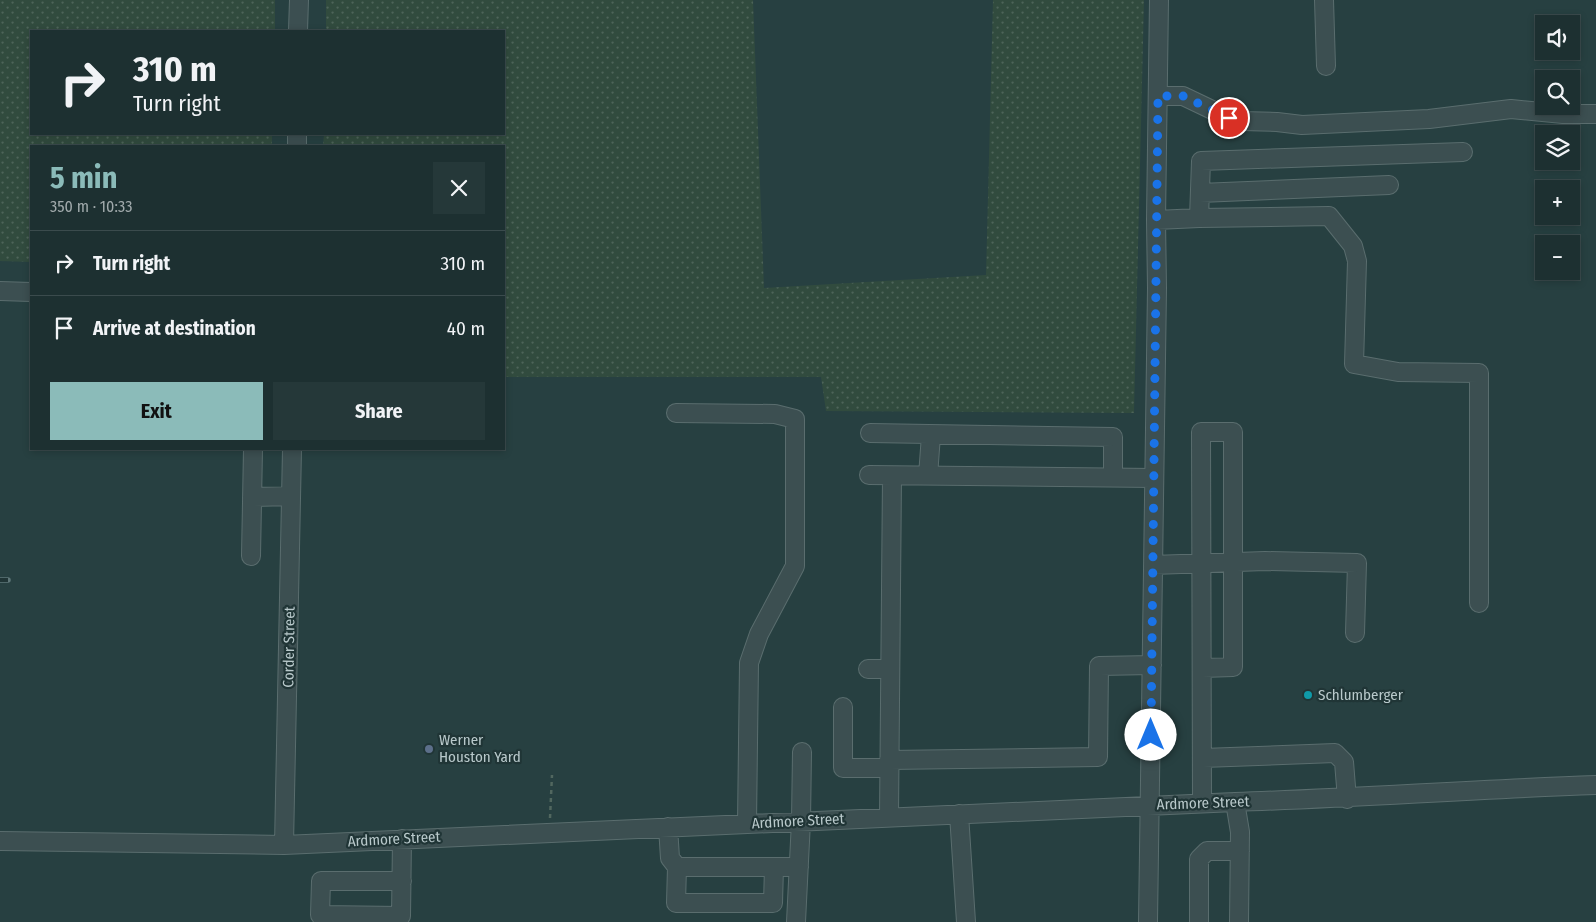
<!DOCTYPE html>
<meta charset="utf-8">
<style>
:root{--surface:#1d3031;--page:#253839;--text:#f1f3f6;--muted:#a0a9ab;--line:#3b4b4d;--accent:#8bbbb9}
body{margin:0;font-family:"Fira Sans Condensed",sans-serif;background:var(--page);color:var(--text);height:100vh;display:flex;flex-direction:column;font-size:19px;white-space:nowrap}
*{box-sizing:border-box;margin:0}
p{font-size:16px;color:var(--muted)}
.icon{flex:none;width:28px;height:28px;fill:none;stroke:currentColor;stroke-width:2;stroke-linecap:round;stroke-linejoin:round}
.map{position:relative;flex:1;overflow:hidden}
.details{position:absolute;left:30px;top:145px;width:475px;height:305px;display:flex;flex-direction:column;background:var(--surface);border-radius:0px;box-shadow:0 2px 8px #0003,0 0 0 1px var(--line)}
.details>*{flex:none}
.top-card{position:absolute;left:30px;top:30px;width:475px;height:105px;border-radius:0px;box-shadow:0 2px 8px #0003,0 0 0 1px var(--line);background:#1d3031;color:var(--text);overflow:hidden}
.buttons{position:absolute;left:1535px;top:15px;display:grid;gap:10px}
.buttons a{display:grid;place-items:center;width:45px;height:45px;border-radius:0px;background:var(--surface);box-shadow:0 2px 8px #0003,0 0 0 1px var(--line);font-size:25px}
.pin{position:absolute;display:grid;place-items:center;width:42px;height:42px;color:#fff;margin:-21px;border:2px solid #fff;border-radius:50%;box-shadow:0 1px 5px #0007}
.me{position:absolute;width:55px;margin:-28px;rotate:0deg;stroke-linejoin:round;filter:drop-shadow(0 0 4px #0008)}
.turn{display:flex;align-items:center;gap:18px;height:105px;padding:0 20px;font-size:22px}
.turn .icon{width:65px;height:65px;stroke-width:2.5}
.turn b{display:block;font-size:35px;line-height:42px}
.round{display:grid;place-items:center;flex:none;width:52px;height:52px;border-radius:0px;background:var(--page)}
.head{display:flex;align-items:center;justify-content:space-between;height:85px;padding:0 20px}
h1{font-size:30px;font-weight:700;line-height:38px;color:var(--accent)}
.cta{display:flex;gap:10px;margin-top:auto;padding:10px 20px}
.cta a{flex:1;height:58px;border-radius:0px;background:var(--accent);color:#111;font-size:20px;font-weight:700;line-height:58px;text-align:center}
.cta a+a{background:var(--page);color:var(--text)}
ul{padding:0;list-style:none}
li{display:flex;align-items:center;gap:15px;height:65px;padding:0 20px;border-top:1px solid var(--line)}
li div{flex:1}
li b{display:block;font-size:19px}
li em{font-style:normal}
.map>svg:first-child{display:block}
.grass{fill:url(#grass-dots)}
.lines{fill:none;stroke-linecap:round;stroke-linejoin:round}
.minor-casing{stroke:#5a6d6e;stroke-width:20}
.path{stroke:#51675f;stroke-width:2.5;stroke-dasharray:4 4;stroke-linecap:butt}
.minor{stroke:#3c4f51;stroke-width:18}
.rail-casing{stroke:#5e7678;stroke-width:5.5}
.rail{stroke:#203536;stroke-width:4;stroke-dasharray:11;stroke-linecap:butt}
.route{stroke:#1a73e8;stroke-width:9;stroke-dasharray:0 16.2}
.culture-dot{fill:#0f9aa8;stroke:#203536;stroke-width:2}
.service-dot{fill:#5c6f8a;stroke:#203536;stroke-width:2}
.labels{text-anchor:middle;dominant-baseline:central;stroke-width:4.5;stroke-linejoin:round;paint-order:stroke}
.street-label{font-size:15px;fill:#b9c9cb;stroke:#203536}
.poi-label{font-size:15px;fill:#b9c9cb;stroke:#203536;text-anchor:start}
</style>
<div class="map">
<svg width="1596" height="922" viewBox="0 0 1596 922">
<defs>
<pattern id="grass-dots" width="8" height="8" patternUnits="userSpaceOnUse" patternTransform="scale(1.25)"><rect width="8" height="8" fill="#314b3e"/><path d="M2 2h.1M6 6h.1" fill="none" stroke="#4d6459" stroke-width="1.8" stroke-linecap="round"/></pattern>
</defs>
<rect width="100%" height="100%" fill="#274041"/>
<path class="grass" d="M0,0H275V31H31V134H272V146H31V262L0,261Z
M326,0H753L764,288L986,275L993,0H1144L1134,413L826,411L821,377H504V146H323L324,134H504V31H326Z"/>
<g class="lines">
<g class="minor-casing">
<path id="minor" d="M1324,0L1326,66
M298,31L299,0
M1158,96H1183L1229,118L1241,121L1277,122L1302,125L1429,119L1511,109L1563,114H1596
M297,146V134
M1200,193L1389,185
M1199,218L1329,216L1353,246L1357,261L1354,364L1398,372L1479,373V603
M1156,220L1199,218L1201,161L1463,152
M0,291L31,292
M676,413L775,414L795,419V566L759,634L749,663L747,823
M870,433L1113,437V478
M869,475L1154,478
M928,476L931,435
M252,497L291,496
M251,556L253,449
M1153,565L1265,561L1357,563L1355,633
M1202,668L1233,667V432H1201L1202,803
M868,669H890
M843,707V768H889
M1203,758L1335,753L1344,762L1347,799
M889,760L1098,757L1099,666L1152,665
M1235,802L1240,832L1239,922
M959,814L966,922
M889,817L892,476
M668,827L670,858L677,867L676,903H773L774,867
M0,841L284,845L1235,802C1356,798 1476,789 1596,785
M284,845L292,449
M677,867H799
M402,881H321L320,915L401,916L402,839
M796,922L801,821L802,752
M1148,922L1157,288L1156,220L1159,0
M1199,922V859L1207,851H1240"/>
</g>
<path class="path" d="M550,818L552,775"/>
<use href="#minor" class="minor"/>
<g class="rail-casing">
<path id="rail" d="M0,580H8"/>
</g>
<use href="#rail" class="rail"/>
</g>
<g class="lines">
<path class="route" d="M1151,735L1158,96H1183L1229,118"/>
</g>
<circle class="culture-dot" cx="1308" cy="695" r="5"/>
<circle class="service-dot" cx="429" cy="749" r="5"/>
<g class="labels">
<g class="street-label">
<text transform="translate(289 647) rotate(-89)">Corder Street</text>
<text transform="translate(1203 803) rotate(-2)">Ardmore Street</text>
<text transform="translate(798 821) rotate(-3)">Ardmore Street</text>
<text transform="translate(394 839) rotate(-3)">Ardmore Street</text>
</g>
<g class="poi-label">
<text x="1318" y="695">Schlumberger</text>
<text x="439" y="740">Werner<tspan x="439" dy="17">Houston Yard</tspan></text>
</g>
</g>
</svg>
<div class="buttons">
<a><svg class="icon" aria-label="sound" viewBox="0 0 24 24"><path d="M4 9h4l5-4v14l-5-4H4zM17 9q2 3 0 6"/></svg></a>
<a><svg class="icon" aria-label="search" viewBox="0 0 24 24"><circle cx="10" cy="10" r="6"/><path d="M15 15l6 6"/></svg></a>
<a><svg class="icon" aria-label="layers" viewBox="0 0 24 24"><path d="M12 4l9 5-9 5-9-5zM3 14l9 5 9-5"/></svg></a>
<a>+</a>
<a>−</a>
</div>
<div class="pin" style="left:1229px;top:118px;background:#d93025"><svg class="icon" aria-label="arrive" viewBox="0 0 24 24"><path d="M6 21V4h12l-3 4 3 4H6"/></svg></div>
<svg class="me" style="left:1151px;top:735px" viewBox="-20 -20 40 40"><circle r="19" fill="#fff"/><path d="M0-13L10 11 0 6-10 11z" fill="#1a73e8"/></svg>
<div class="top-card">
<div class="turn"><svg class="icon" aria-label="right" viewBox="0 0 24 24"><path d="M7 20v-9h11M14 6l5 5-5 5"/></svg><div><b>310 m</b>Turn right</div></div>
</div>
<section class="details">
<div class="head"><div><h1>5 min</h1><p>350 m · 10:33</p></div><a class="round"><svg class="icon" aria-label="close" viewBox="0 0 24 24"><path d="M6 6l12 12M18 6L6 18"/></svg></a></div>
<ul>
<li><svg class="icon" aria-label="right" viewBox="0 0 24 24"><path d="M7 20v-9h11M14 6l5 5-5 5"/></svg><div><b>Turn right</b></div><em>310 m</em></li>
<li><svg class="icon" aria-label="arrive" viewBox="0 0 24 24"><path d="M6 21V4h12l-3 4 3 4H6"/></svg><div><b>Arrive at destination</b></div><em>40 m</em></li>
</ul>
<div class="cta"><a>Exit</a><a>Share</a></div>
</section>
</div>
